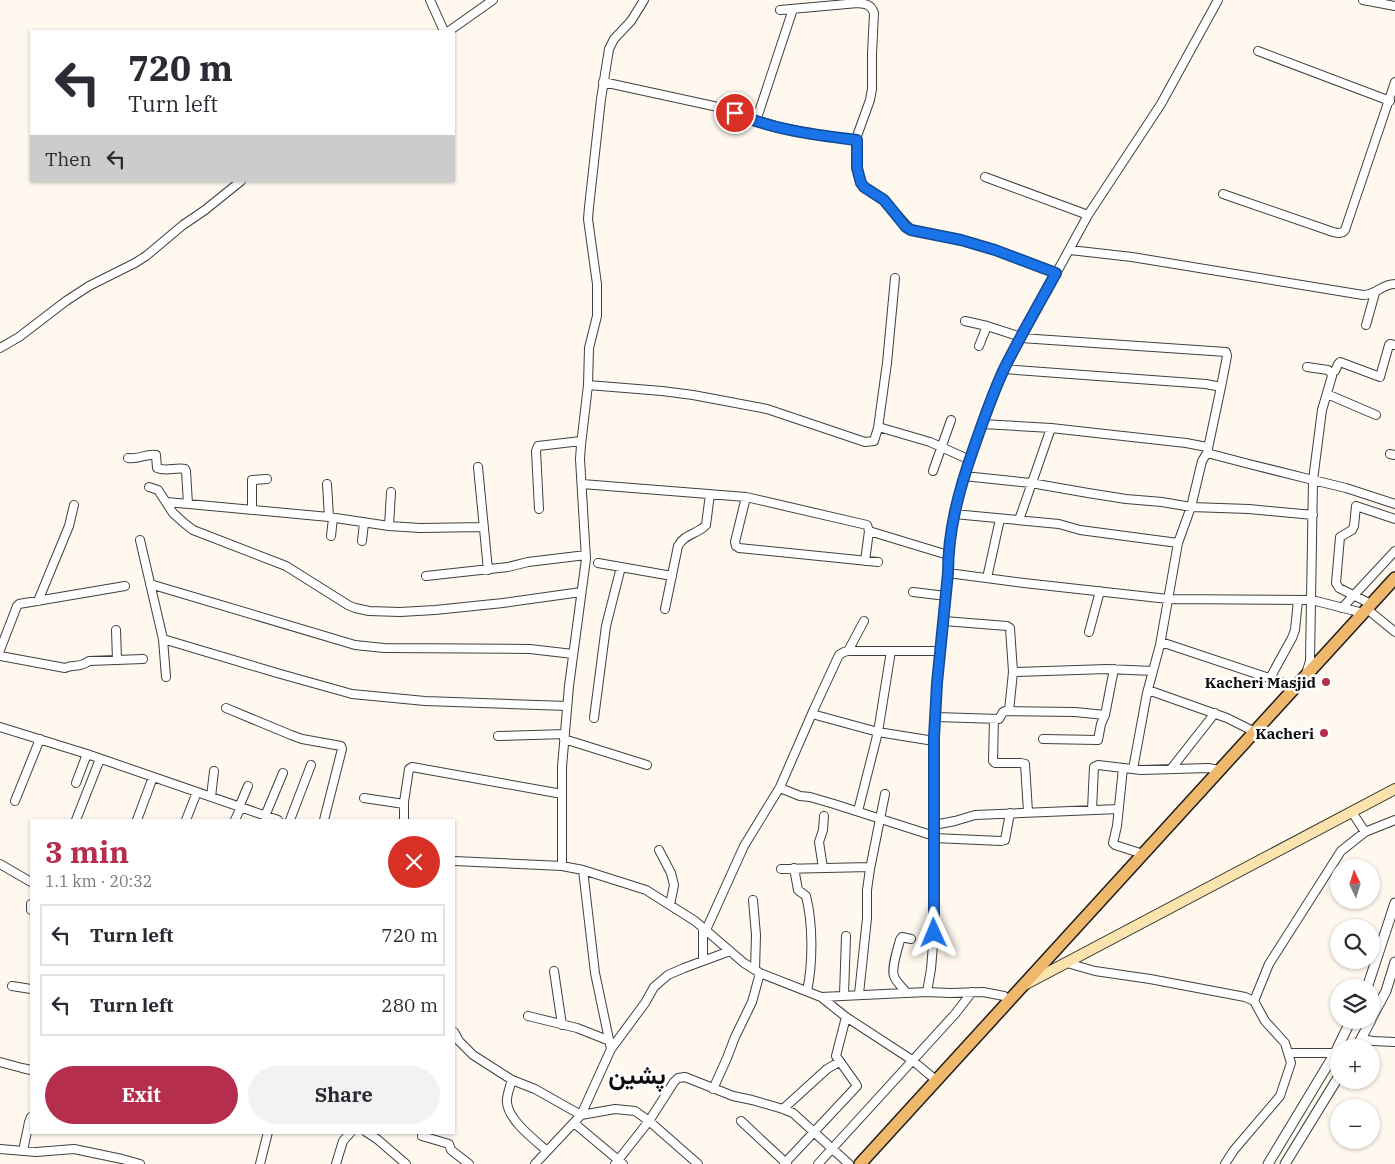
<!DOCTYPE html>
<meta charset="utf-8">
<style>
:root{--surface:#fff;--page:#f2f2f3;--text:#2b2b33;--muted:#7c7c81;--line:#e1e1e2;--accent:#b52e4d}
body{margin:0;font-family:"IBM Plex Serif",Vazirmatn,serif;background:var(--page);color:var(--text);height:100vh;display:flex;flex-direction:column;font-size:19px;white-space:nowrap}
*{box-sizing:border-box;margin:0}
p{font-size:16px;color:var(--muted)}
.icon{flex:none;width:28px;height:28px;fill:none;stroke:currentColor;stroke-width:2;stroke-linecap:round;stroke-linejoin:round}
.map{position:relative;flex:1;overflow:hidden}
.panel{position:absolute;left:30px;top:819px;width:425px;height:315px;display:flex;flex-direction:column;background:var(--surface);border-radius:0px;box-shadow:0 1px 4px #0004}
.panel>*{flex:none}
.hud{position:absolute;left:30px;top:30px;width:425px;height:152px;border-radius:0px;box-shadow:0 1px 4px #0004;background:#fff;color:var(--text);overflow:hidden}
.needle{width:32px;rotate:356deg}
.fabs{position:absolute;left:1330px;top:859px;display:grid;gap:10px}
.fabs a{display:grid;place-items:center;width:50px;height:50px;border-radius:50%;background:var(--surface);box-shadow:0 1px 4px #0004;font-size:25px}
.pin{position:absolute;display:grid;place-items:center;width:42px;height:42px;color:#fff;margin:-21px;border:2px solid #fff;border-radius:50%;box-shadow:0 1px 5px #0007}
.me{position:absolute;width:55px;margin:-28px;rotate:359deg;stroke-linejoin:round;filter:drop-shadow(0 0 4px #0008)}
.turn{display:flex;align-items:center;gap:18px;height:105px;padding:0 15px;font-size:22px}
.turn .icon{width:65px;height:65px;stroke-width:2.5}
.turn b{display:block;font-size:35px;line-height:42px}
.then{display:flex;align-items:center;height:48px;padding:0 15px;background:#0003;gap:10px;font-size:19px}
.round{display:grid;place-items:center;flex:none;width:52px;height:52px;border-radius:26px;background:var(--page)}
.headline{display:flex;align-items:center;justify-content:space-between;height:85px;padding:0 15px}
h1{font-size:30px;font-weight:700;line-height:38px;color:var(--accent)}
.primary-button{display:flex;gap:10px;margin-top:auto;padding:10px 15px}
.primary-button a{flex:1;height:58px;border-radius:30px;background:var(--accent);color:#fff;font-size:20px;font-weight:700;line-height:58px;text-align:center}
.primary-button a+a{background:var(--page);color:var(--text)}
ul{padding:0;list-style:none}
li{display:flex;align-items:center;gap:15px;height:62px;margin:0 10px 8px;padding:0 5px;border:2px solid var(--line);border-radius:0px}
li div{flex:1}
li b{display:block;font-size:19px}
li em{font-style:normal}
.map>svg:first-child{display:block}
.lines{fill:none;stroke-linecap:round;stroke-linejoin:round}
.minor-casing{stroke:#404040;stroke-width:10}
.tertiary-casing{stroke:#404040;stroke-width:11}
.secondary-casing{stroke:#2f2f2f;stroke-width:12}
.primary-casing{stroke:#1e1e1e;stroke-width:14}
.minor{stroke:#fff;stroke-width:8}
.tertiary{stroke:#fff;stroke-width:9}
.secondary{stroke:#fae3ad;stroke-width:10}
.primary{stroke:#f0b86c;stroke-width:11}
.route-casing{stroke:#114b97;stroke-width:12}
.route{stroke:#1a73e8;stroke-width:9}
.poi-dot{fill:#b52e4d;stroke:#fff;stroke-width:2}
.labels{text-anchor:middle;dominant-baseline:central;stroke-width:5;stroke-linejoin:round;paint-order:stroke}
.poi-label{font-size:15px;font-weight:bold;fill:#0d0d0d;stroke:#fff;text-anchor:end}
.town-label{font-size:25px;font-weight:bold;fill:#0d0d0d;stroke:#fff}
</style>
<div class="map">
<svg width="1395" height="1164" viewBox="0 0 1395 1164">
<rect width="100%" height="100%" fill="#fef8ee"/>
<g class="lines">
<g class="minor-casing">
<path id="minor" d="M430,0L444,31
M1363,0L1395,6
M780,10L858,3C867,4 871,5 874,13L872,54V89L870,100L857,136V168L861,183L864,187L883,200L911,230L961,240L995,250L1057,273
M449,31L493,0
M1258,51L1390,101
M603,82L718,107L743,116L779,127L813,134L857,140
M756,121L793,9
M985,177L1088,215
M1223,194L1333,232C1338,233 1342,234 1345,230L1395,82
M1070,250L1132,257L1363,295C1377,295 1381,284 1395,284
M965,321L987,326L1021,337
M1366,325L1375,293
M1021,338L1226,352L1227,356L1221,387
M979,346L987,326
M0,348L19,337L66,301L89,286L135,263L146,256L183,225L205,210L241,181
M1307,367L1328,370L1331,373L1332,376L1322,410L1313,480L1346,488L1395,504
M1004,369L1206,384L1221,387L1207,453L1249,464L1313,480L1310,661L1306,674
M1331,373L1335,371L1338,364L1340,362L1380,377L1389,345L1390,344L1395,345
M588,385L662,391L693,395L767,409L865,442L874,441L878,428H882L930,442L970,460
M1327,394L1376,415
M982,424L1051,428L1186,443L1207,447
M878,428L887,363L895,278
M1390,454L1395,455
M128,458C139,460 146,453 156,455L157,468C166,472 176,467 185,469L186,471L188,504
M478,467L488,570
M933,471L951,420
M964,476L1031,483L1088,493L1126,499L1162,502L1191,507L1249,509L1313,515
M327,484L329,517
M582,484L746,497L867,525L869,531L948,555
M149,487L158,490L173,513L184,523L193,530L286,566L348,605L355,608L369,611L400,612L435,610L503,603L581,592
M746,497L735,542L736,546L739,548L878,562
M167,502L329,517L389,526L420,528L484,527
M539,509L536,451L538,446L581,441
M252,510V480L267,479
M954,514L1059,524L1080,530L1178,543
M1019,520L1051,428
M389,526L391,492
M331,536L333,518
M140,540L163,639L166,677
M362,541L364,523
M865,561L869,531
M598,563L672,576
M948,573L1024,583L1168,599L1312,600L1363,613
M426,576L508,567L528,562L586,555
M987,578L1000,519
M150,584L355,645L384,648L530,649L573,654
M913,592L946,596
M38,601L69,526L74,505
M1371,604L1339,588L1336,583L1340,537L1352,530L1354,526L1356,506L1395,519
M1342,608L1395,551
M665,609L678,546C684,534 698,534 706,525L710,494
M1367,609L1395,632
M944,621L1007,626L1010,628L1013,672L1009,711
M116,630L117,660
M1089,632L1100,591
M163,639L277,673L352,694L425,701L567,706
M1161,642L1296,687
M0,650L17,606L19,604L125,586
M848,651L864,621
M0,656L65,668C75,663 78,669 89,661L143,659
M1013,672L1107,669L1153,671
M1270,678L1292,638L1295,630L1298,600
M1148,690L1227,718L1255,732
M226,708L291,735L302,739L341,746L342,749L324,820
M812,714L878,732L934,741
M936,717L999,719L1003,712L1005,711L1075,712L1105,715
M594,718L606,626L621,567
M994,719L993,761L995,763H1021L1025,764L1028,812
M0,727L87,754L278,820
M498,736L565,734
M564,739L647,765
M1043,739L1098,740L1101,724L1105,715L1114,669
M1123,768L1117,826L1113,843L1115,845L1143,854
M1133,769L1147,693L1160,645L1178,543L1191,507L1202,461L1207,453
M1171,769L1215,713
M76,783L87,754
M780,788L800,796L810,797L834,804L934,836
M211,797L214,771
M364,798L404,804
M15,801L40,739
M239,807L248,786
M1092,810L1094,767L1098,765L1141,770L1208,768L1220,770
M858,811L878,732L891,651
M1352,812L1365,832
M265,816L283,773
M76,820L100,759
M137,820L153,777
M186,820L197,792
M235,820L241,807
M290,820L311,765
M404,820V802L409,769L412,767L562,794
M934,825L955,821L975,815L1119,809
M934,838L1001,841L1005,840L1010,813
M659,850L671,873L674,885L670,905
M454,861L562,866L583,870L646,890L695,921L744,963L760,973L821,997L927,992
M0,864L31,882
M562,866V767L569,686L586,559L580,459L581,445L588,385L589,348L597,316V284L588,219L589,207L601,99L609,49L614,39L631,21L644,0
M794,868L798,890L806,896C813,923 813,964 807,991
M823,868L819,842L823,830L824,816
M781,869L870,867
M753,900L756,935L755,970
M31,904V910
M706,930L744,846L780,787L814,709L839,655L844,652L848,651H941
M703,961V928
M1067,963L1095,971L1150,979L1245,997L1254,1001L1265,1021L1285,1043L1291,1063L1280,1096L1234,1150L1225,1164
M554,971L562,1025
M12,986L31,989
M906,992C902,987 896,982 894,976C891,968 898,948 900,940L902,937L911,939
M859,994L867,918V890L870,869L885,794
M844,995L846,936
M821,997L846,1017L912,1060L937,1081
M1254,1001L1269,964L1341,851L1365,832L1395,820
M1009,1002L1004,996L983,992L950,993L927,992L931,969L934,933V737L937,683L948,573V555L954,514L964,476L982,424L1004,369L1088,215L1161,104L1218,0
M528,1016L577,1028L610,1041
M454,1032L459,1041L473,1055L512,1080L535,1089L581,1115L615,1109L635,1111L649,1121L698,1164
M1361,1039L1373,1041L1395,1042
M611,1049L645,1003L654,987L668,975L684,968L730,951
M1289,1053H1339
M0,1062L22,1068L31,1070
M512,1080C510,1087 506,1096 507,1103C509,1121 535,1140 547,1151
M713,1089L727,1058L735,1037L752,1002L760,973
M783,1109L827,1069L839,1062
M741,1121L787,1164
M574,1123L623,1164
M366,1132L377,1139L406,1164
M422,1136L449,1144L451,1150L469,1164
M24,1146L29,1122L31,1117
M0,1149L36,1152L74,1149L122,1159L140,1164
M260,1164L268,1132
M336,1164L343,1141L351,1132
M535,1164L581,1115L611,1049L595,973L583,870
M615,1164L649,1121L674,1082L678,1078L685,1077L733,1096L752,1100L783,1109L793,1113L849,1164
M784,1164L857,1086L856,1084L836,1056L846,1017
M818,1164L955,1014L972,992"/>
</g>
<g class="tertiary-casing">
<path id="tertiary" d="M1367,988L1395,903
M1371,1019L1386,991L1395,962
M1356,1048L1371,1020
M1268,1164L1335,1053L1351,1020
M1285,1164L1339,1076"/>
</g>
<g class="secondary-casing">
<path id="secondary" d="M1026,984L1395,789"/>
</g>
<g class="primary-casing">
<path id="primary" d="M860,1164L1395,578"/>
</g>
<use href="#minor" class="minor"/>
<use href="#tertiary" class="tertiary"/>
<use href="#secondary" class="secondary"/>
<use href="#primary" class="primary"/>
</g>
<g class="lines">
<g class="route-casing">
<path id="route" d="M735,113C773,130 817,135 857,140V168L861,183L864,187L884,200L906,227L911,230L961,240L995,250L1056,273C1039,304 1021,335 1005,367C992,394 983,422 973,450C959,490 948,530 948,573L937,683L934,737V933"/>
</g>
<use href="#route" class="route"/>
</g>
<g class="poi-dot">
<circle cx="1326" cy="682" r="5"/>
<circle cx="1324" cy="733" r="5"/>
</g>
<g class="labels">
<g class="poi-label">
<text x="1316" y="682">Kacheri Masjid</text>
<text x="1314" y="733">Kacheri</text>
</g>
<g class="town-label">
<text x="637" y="1074">پشین</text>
</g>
</g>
</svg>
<div class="fabs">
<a><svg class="needle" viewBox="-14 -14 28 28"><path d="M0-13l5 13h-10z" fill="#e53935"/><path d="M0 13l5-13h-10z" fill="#7c7c81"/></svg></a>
<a><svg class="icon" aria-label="search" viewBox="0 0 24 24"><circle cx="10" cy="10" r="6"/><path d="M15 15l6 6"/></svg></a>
<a><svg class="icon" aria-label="layers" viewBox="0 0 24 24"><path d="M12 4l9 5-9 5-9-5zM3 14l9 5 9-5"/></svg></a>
<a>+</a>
<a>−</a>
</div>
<div class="pin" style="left:735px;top:113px;background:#d93025"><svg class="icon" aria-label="arrive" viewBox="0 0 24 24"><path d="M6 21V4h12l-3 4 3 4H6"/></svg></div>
<svg class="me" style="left:934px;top:933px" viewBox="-20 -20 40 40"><path d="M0-17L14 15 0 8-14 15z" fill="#1a73e8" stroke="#fff" stroke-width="4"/></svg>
<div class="hud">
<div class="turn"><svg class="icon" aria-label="left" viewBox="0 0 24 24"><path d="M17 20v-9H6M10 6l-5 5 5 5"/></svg><div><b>720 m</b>Turn left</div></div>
<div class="then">Then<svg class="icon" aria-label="left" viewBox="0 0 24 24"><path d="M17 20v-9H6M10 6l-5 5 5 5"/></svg></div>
</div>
<section class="panel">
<div class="headline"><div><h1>3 min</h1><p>1.1 km · 20:32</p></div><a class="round" style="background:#d93025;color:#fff"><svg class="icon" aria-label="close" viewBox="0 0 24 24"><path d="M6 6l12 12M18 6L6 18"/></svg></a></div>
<ul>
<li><svg class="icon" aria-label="left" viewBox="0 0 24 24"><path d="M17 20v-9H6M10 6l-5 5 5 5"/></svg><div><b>Turn left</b></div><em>720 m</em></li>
<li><svg class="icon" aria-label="left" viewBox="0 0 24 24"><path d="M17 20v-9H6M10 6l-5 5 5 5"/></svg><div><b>Turn left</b></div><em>280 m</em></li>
</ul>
<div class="primary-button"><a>Exit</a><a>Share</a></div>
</section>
</div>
